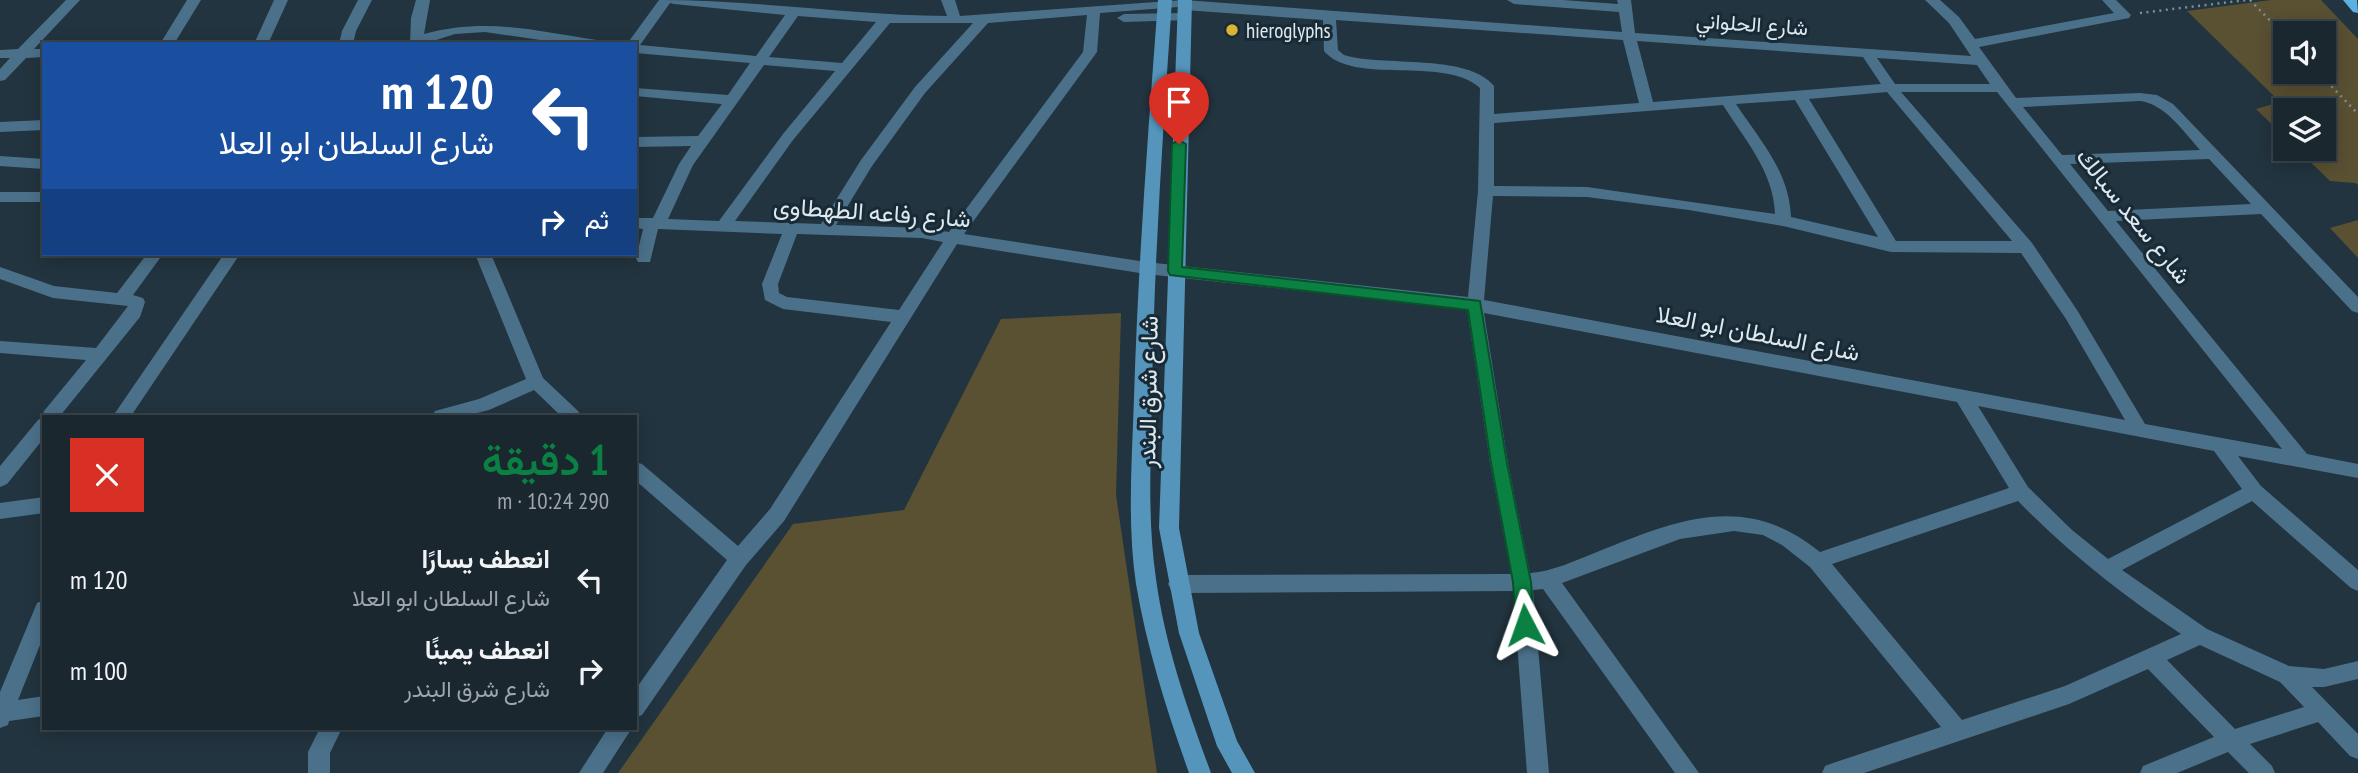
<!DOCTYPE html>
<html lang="ar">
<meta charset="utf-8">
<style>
:root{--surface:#1a272f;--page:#27333b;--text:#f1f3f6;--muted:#9fa5aa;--line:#38444b;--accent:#0b8043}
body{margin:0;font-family:"PT Sans Narrow",Vazirmatn,sans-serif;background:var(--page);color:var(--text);direction:rtl;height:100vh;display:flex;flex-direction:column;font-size:26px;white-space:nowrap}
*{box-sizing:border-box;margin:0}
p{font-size:23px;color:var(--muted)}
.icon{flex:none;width:38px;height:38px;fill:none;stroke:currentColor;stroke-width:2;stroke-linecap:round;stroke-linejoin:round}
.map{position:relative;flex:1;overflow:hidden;direction:ltr}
.details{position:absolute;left:42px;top:415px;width:595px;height:315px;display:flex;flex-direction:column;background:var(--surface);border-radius:0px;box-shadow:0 4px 18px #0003,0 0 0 2px var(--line);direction:rtl}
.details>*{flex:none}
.top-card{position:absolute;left:42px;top:42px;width:595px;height:214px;border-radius:0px;box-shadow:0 4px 18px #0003,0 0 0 2px var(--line);direction:rtl;background:#1a4fa0;color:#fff;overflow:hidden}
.controls{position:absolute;left:2273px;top:21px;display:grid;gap:14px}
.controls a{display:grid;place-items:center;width:63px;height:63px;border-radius:0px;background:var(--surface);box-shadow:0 4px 18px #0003,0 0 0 2px var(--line);font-size:35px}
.pin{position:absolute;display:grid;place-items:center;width:60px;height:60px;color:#fff;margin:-72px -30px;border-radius:50% 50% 50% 0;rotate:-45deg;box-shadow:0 0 7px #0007}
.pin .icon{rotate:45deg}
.me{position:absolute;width:77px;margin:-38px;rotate:356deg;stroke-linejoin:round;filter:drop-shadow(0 0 5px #0008)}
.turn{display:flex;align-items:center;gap:24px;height:147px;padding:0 28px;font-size:32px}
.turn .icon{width:91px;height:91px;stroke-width:2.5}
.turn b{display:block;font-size:49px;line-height:60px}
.then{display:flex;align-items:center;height:66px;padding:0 28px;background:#0003;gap:14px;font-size:26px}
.round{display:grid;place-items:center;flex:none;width:74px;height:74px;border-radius:0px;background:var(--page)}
.summary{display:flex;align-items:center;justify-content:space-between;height:119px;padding:0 28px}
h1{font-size:42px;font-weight:600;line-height:52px;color:var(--accent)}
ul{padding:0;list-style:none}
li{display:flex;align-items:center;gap:21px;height:91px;padding:0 28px}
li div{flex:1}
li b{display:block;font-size:26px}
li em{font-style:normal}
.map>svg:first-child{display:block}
.green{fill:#5a5032;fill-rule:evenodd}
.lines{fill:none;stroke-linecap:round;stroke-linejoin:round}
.path{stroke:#7f8e97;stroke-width:2.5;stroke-dasharray:2 4.5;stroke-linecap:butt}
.minor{fill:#4b718a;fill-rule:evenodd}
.secondary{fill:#5595bc;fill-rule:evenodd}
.primary{fill:#5cb0e2;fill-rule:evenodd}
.route{fill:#0b8043;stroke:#07532c;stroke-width:2}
.poi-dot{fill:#d9b334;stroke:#182a35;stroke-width:2.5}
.labels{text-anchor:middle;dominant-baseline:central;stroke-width:6;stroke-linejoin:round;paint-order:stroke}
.far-street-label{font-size:21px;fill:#dde8ef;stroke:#182a35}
.far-poi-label{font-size:21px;fill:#dde8ef;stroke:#182a35;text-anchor:start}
.street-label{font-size:24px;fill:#dde8ef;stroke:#182a35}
</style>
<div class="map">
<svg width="2358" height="773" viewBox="0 0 2358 773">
<rect width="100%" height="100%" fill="#22343f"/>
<path class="green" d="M2271,0H2321L2358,39V185L2355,183L2330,181L2297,149H2324V110H2286L2285,137L2256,109L2280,102L2187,11ZM2286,33H2324V72H2286Z
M2358,220V258L2330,228Z
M1121,313L1116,495L1157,773H618L793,524L904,510L1001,319Z"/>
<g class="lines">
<path class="path" d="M2250,0L2286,37
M2140,13L2247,0
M2318,72L2358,114"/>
<path class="minor" d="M66,0H80L34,49H44V57L26,58L5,80L0,81V69L10,58H0V50L18,49Z
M187,0H201L174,44H160Z
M274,0H288L268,44H254Z
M358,0H372L356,31L353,44H339L342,31Z
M416,0H430L424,34C486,17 535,31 597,40L604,44H567L485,32L455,34L424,44H410L411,18Z
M659,0C755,0 851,15 947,16L941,0H955L960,16L1184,0L1622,32L1619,12L1514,4L1507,0H1563L1618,4L1617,0H1631L1635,33L1971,56L1949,23L1925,0H1940L1959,17L1975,39L2114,13L2102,0H2116L2131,15L2129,18L1979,47L2016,98L2140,93L2157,95L2173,104L2358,297V313L2352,311L2261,214L2116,221L2307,454L2358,464V478L2238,456L2261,486L2358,570V591L2351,588L2252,501L2122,570L2207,629L2289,666L2324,669L2358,661V679L2324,687H2312L2358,734V759L2350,756L2318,722L2250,744L2272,766L2275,773H2249L2228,752L2177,773H2140L2143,766L2214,737L2148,669L2069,704L1864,773H1822L1825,766L1833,763L1941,727L1810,567L1782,545L1763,535L1734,531L1680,539L1562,583L1699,773H1675L1543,589L1533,590L1549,773H1527L1513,591L1178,593L1171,590L1168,584L1171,578L1178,575L1511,574L1490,463L1467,309L1146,274L957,244L784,521L746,565L642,715L635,718V690L727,560L635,480V462L642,464L738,546L770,509L891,322L783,309L765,300L762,284L782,234L658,229L650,262H638L636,258L643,229L635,228V218H653L679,164L691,146L635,147V137L698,136L722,104L635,96V88L728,95L750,63L635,53V44H627ZM670,3L674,4L785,15L756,56L640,45ZM1178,7L1184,10L1323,20L1324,51C1353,86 1444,55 1480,88L1478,191L1468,297L1146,262L964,234L1097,52L1100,13ZM1087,15L1083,52L949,232L922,228L836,225L872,166L925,93L988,23ZM798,16L876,22L842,63L769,57ZM1336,20L1623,40L1639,103L1494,114V86C1468,53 1382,67 1344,55L1338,50ZM890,23H973L915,87L861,160L821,224L735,221L793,140ZM1637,41L1863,57L1881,84L1653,102ZM1877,58L1977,65L1990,84H1895ZM764,65L835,71L783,134L719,221L668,219L693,165ZM1887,92L2012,241H1896L1809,99ZM1901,92H1997L2282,449L2145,424L2077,310L2032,243ZM1795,100L1878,237L1791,217C1789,171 1761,142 1736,104ZM2140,101C2165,104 2184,132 2200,150L2062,155L2023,107ZM1723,105C1745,140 1774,172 1775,214L1587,187L1494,186V123ZM2209,159L2251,204L2108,211L2070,164ZM1493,196L1587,197L1689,210L1783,226L1891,252L2021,253L2066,319L2125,420L1484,300ZM797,234L922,238L943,242L899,310L787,297L779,293L778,284ZM1484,313L1957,402L2009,488L1820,552C1745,491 1677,520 1597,552C1574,561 1554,571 1530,573L1508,463ZM1978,406L2214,451L2242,489L2108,559L2072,530L2028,487ZM2018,501C2068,552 2121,594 2181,634L2065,686L1962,720L1832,564ZM2200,645L2280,682L2304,707L2235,729L2167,660Z
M1183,13L1188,14V20L1124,22L1117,18L1124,14Z
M44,120V130L0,132V122Z
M0,156L44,159V169L0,166Z
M0,192H44V202H0Z
M147,254H163L133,295L143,298L145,302L140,317L60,416H44V438L7,484L0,487V466L38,420L42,418L44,411L86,360L0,353V341L96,348L128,306L53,298L0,279V267L54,286L117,293Z
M224,254H240L131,416H113Z
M475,254H491L543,378L578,411L581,416H561L534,390L489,410L465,416H432L435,411L479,399L526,379Z
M44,497V513L0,519V503Z
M44,600V635L18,700L44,696V716L9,721L8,725L0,728V692L37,603Z
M320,728H342L330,753V773H308V752Z
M608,728H632L603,773H579Z"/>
<path class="secondary" d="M1158,0H1172C1163,131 1154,262 1152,393C1151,455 1147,517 1156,579C1165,646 1188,710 1211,773H1189C1167,711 1147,649 1136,584C1127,523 1132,460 1134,398C1138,265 1148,133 1158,0Z
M1178,0H1192L1179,528L1199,633L1237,741L1255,773H1232L1217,746L1179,633L1159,528Z"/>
<path class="primary" d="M2343,0H2357L2358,13L2353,12Z"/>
</g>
<path class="route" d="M1179,140L1186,144L1182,267L1480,301L1507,463L1531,582L1534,625L1531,631L1525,634L1518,631L1516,625L1513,582L1491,463L1468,310L1170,275L1168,271L1172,144Z"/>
<circle class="poi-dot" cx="1232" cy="30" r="7"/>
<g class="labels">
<g class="far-street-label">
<text transform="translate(1752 24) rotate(4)">شارع الحلواني</text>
</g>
<g class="far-poi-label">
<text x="1246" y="30">hieroglyphs</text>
</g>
<g class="street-label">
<text transform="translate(872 212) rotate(4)">شارع رفاعه الطهطاوى</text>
<text transform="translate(2134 216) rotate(51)">شارع سعد سبالك</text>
<text transform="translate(1758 333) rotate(11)">شارع السلطان ابو العلا</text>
<text transform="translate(1148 392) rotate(-89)">شارع شرق البندر</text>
</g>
</g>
</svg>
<div class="controls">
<a><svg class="icon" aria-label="sound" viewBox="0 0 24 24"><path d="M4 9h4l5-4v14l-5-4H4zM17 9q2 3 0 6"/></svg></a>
<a><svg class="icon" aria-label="layers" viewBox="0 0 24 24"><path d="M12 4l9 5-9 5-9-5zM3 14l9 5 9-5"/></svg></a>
</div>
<div class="pin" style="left:1179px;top:144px;background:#d93025"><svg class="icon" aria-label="arrive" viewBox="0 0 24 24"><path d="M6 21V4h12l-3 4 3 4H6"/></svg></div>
<svg class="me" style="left:1525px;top:625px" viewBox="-20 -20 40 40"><path d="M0-17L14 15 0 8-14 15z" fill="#0b8043" stroke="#fff" stroke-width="4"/></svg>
<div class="top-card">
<div class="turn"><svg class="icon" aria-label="left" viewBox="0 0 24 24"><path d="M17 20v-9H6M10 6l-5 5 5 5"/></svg><div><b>120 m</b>شارع السلطان ابو العلا</div></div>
<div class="then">ثم<svg class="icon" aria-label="right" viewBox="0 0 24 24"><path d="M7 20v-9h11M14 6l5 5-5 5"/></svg></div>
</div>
<section class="details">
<div class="summary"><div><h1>1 دقيقة</h1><p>290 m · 10:24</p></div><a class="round" style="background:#d93025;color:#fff"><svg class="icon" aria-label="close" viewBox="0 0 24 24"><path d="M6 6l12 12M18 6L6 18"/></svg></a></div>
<ul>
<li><svg class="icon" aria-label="left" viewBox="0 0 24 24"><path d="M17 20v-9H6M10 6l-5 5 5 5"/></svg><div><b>انعطف يسارًا</b><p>شارع السلطان ابو العلا</p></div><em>120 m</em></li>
<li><svg class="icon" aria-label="right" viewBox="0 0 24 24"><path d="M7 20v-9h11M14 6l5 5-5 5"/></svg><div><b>انعطف يمينًا</b><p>شارع شرق البندر</p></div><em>100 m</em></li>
</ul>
</section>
</div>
